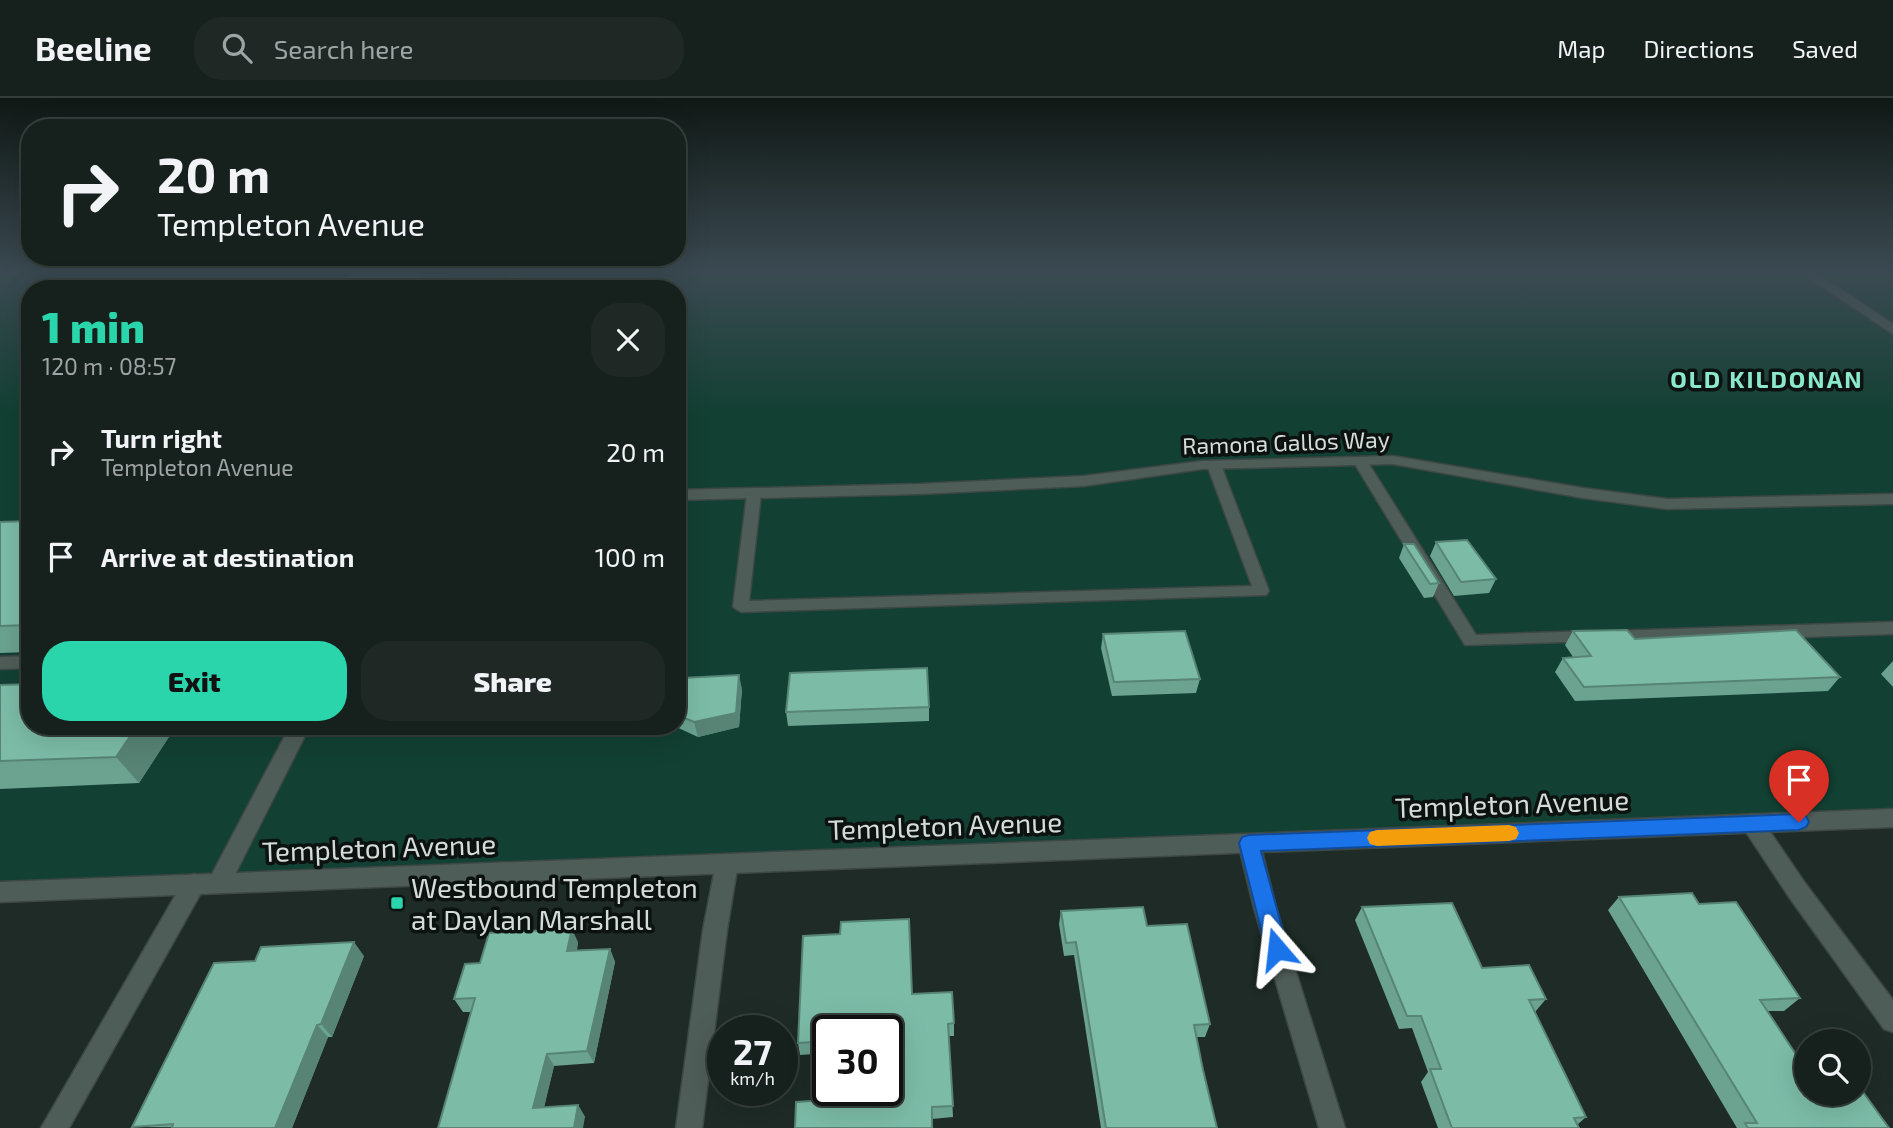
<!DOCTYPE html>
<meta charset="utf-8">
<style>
:root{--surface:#16201c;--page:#1f2825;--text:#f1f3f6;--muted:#9ea3a3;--line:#353e3b;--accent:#2ad5ac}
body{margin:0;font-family:"Exo 2",sans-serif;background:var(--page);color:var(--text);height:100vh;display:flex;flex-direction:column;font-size:26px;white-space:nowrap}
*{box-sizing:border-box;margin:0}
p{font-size:23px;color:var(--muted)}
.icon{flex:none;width:38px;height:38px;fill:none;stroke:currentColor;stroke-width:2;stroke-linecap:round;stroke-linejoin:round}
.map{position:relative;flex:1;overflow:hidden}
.drawer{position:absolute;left:21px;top:182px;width:665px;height:455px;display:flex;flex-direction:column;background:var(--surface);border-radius:28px;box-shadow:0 7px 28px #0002,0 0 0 2px var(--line)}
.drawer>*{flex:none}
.hud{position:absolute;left:21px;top:21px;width:665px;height:147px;border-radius:28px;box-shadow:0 7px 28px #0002,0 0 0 2px var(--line);background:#16201c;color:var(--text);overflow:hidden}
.buttons{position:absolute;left:1794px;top:931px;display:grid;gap:14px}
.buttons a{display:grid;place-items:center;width:77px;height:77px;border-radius:50%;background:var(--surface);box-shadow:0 7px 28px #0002,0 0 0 2px var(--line);font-size:35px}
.speed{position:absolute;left:707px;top:917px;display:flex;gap:14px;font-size:35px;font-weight:700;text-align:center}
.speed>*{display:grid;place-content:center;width:91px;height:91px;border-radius:50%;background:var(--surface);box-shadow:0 7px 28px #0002,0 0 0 2px var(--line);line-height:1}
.speed small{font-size:18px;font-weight:400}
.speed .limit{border:4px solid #111;border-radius:10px;background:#fff;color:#111}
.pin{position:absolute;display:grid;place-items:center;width:60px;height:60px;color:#fff;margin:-72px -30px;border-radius:50% 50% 50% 0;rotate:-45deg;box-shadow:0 0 7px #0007}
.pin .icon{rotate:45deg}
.me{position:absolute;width:77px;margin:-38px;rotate:343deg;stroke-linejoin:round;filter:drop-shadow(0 0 5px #0008)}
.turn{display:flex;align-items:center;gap:24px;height:147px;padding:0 21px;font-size:32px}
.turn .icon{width:91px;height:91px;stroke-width:2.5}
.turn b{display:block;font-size:49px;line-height:60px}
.round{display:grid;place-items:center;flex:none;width:74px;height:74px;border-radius:28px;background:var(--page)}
.headline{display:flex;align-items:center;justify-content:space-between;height:119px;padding:0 21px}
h1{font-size:42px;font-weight:800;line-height:52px;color:var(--accent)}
.cta{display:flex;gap:14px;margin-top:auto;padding:14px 21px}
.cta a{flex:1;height:80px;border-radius:28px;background:var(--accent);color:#111;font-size:28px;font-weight:800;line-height:80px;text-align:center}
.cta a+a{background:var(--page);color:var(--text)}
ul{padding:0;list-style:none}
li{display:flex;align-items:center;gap:21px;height:105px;padding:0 21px}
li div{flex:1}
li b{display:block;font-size:26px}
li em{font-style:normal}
header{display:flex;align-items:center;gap:42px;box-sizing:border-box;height:98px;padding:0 35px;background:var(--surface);border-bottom:2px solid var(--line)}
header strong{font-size:33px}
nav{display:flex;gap:38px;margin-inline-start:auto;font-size:24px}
.search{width:490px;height:63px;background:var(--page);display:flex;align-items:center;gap:18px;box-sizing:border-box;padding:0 24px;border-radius:28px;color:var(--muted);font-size:26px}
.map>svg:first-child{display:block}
.green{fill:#124033;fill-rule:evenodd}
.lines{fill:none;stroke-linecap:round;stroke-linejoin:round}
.service-casing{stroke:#3d4744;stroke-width:3}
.minor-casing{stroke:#3d4744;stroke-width:3}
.tertiary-casing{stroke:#3d4744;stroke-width:3}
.service{fill:#4f5d58;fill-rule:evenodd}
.minor{fill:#4f5d58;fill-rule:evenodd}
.tertiary{fill:#4f5d58;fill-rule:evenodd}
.wall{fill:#6ba290}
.shaded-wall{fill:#578475}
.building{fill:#7cbca7;stroke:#578475;stroke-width:2}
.route{fill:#1a73e8;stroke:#114b97;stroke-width:2}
.slow{fill:#f59e0b}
.poi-dot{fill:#2ad5ac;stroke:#0c1210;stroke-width:2.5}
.labels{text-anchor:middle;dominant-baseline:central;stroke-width:7;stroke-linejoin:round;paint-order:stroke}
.street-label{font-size:23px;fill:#d4dcd9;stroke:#0c1210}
.far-district-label{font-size:24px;font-weight:bold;letter-spacing:2px;fill:#8be9cb;stroke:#0c1210}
.near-street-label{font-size:28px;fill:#d4dcd9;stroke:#0c1210}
.near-poi-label{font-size:28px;fill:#d4dcd9;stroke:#0c1210;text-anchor:start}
</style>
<header>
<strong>Beeline</strong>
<div class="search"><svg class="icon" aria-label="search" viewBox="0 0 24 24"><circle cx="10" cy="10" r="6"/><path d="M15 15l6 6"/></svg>Search here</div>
<nav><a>Map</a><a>Directions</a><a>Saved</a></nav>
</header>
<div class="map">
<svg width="1893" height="1030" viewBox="0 0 1893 1030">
<rect width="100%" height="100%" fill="#1e2b26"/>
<path class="green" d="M0,173H1893V720L0,794ZM30,191H677V628H30Z"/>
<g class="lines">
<g class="service-casing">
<path id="service" d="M1360,359L1367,363L1476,537L1590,533L1596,535L1598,539L1596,543L1465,547L1353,363Z
M1214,363L1221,367L1269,493L1266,497L741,514L733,509L747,396L754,392L761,396L749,503L1252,488L1207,367Z
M1893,524V536L1612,545L1604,539L1612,533Z
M30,558V570L0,571V559Z"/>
</g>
<g class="minor-casing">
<path id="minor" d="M511,173H523L514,191H502Z
M1799,173H1813L1893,226V236Z
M1393,358L1583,390L1667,401L1893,396V406L1667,411L1583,400L1393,366L1202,371L1084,388L919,396L677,402V392L919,386L1084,378L1202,363Z
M290,628H310L227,792L219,795L211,792L208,785L211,778Z
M1752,716L1760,719L1805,785L1893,902V934L1884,931L1789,799L1744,731L1741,725L1744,719Z
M1249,736L1257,739L1260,745L1276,810L1345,1030H1319L1254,810L1238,745L1241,739Z
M727,756L735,758L738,765L727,832L702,1030H676L703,832L716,765L719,758Z
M194,776L202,779L205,786L202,793L69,1030H41L186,779Z"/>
</g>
<g class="tertiary-casing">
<path id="tertiary" d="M1893,711V729L0,804V784Z"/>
</g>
<use href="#service" class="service"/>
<use href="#minor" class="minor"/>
<use href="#tertiary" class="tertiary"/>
</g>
<path class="wall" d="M30,423V554L0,555V424Z
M1436,444L1496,481L1489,495L1454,498L1430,458Z
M1404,446L1439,485L1433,499L1424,500L1399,460Z
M1573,533L1635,541L1840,579L1828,593L1575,603L1555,574L1563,560L1573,559L1565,547Z
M1103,536L1200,581L1196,595L1112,598L1101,550Z
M685,559L688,573L687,580L742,591L739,629L698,639L674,628H677V560Z
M1893,563V589L1881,576Z
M0,587L176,628L139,685L0,691Z
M929,609V623L788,628L786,614Z
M1619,799L1699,806L1800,900L1784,913H1767L1799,961L1889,1030H1737L1608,812Z
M1362,809L1546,901L1535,914L1586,1019L1577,1027L1579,1030H1438L1421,984L1428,974L1412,930L1399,931L1355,822Z
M1061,813L1147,828L1210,926L1205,939H1196L1217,1030H1101L1074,857L1064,858L1059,826Z
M578,844L577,852L610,851L615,864L594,965L554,968L544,1009L578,1007L585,1019L438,1030L471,914H463L454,901Z
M364,858L332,939H328L292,1030L132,1029Z
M912,896L954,925V938H949L953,1019L932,1021L827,1002L887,992L828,933V955L800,957L798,945Z"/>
<path class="shaded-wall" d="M424,173H451L438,191H410Z
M685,559L688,573L685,594L682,580Z
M739,577L742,591L739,629L698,639L694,624Z
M137,628H176L139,685L116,659Z
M572,831L578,844L574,866L567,853Z
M354,844L364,858L332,939L321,926Z
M610,851L615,864L594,965L587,953Z
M317,927L328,939L292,1030H275Z
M547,956L554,968L541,1022L533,1010Z
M578,1007L585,1019L583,1030H574Z"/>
<path class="building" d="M354,173H424L410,191H338Z
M30,423V527L0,528V424Z
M1467,442L1496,481L1461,484L1436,444Z
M1404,446H1414L1439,485L1430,486Z
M1627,532L1635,541L1796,532L1840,579L1584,589L1563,560L1591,558L1573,533Z
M1185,533L1200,581L1114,584L1103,536Z
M685,559L682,580L739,577L736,615L694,624L677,617V560Z
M927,570L929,609L786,614L790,575Z
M30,586V628H137L116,659L0,663V587Z
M1692,795L1699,806L1736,804L1800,900L1760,902L1799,961H1806V996H1858V987L1889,1030H1748L1745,1025H1757L1619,799Z
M1452,805L1482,870L1529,867L1546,901L1529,902L1586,1019L1574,1020L1579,1030H1452L1430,971H1441L1421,918H1407L1362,809Z
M1143,809L1147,828L1187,826L1210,926L1194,927L1203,972L1217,1030H1106L1076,844L1066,845L1061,813Z
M909,821L912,896L952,894L954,925L948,926L953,1008L932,1009V1030H795L796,1004L827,1002L828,981V992H887V933H828V943L798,945L803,838L840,836L841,824Z
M572,831L567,853L610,851L587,953L547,956L533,1010L578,1007L574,1030H438L475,900L454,901L465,866L480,865L489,835Z
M354,844L321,926L317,927L275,1030H172L173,1026L132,1029L214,865L255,863L261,849Z"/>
<linearGradient id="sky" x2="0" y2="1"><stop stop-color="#101815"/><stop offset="0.55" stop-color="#3b4a52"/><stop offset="1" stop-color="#3b4a52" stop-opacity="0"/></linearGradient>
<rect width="1893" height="317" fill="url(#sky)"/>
<path class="route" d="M1799,716L1806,718L1809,724L1806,729L1799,732L1261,753L1288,851L1285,858L1277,861L1270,858L1266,851L1239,745L1242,739L1249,737Z"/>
<path class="slow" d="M1509,727L1516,729L1519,735L1516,741L1509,743L1377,748L1370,746L1367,740L1370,734L1377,732Z"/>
<rect class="poi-dot" x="390" y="798" width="14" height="14" rx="3.5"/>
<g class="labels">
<g class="street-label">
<text transform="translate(1286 344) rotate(-2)">Ramona Gallos Way</text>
</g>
<g class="far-district-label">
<text x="1767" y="280">OLD KILDONAN</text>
</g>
<g class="near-street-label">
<text transform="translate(1512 705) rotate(-2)">Templeton Avenue</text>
<text transform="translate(945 727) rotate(-2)">Templeton Avenue</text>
<text transform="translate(379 749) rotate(-2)">Templeton Avenue</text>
</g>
<g class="near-poi-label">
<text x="411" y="789">Westbound Templeton<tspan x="411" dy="32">at Daylan Marshall</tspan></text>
</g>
</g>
</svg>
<div class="buttons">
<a><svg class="icon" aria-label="search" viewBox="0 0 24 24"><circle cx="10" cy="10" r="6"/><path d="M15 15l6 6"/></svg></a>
</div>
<div class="speed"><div>27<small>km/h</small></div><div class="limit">30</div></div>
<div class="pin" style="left:1799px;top:724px;background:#d93025"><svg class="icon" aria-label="arrive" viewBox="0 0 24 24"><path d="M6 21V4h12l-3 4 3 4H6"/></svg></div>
<svg class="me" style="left:1277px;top:851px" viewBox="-20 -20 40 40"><path d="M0-17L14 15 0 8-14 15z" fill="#1a73e8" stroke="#fff" stroke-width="4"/></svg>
<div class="hud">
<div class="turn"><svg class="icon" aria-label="right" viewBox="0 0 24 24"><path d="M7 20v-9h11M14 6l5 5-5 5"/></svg><div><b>20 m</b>Templeton Avenue</div></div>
</div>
<section class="drawer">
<div class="headline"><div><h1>1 min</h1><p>120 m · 08:57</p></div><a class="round"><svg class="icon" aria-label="close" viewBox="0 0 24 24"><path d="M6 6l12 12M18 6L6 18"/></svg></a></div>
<ul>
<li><svg class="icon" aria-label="right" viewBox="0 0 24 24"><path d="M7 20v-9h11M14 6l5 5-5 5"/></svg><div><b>Turn right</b><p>Templeton Avenue</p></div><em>20 m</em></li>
<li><svg class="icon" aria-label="arrive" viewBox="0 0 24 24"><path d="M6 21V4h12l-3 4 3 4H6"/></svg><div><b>Arrive at destination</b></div><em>100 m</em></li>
</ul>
<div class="cta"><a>Exit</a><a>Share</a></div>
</section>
</div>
